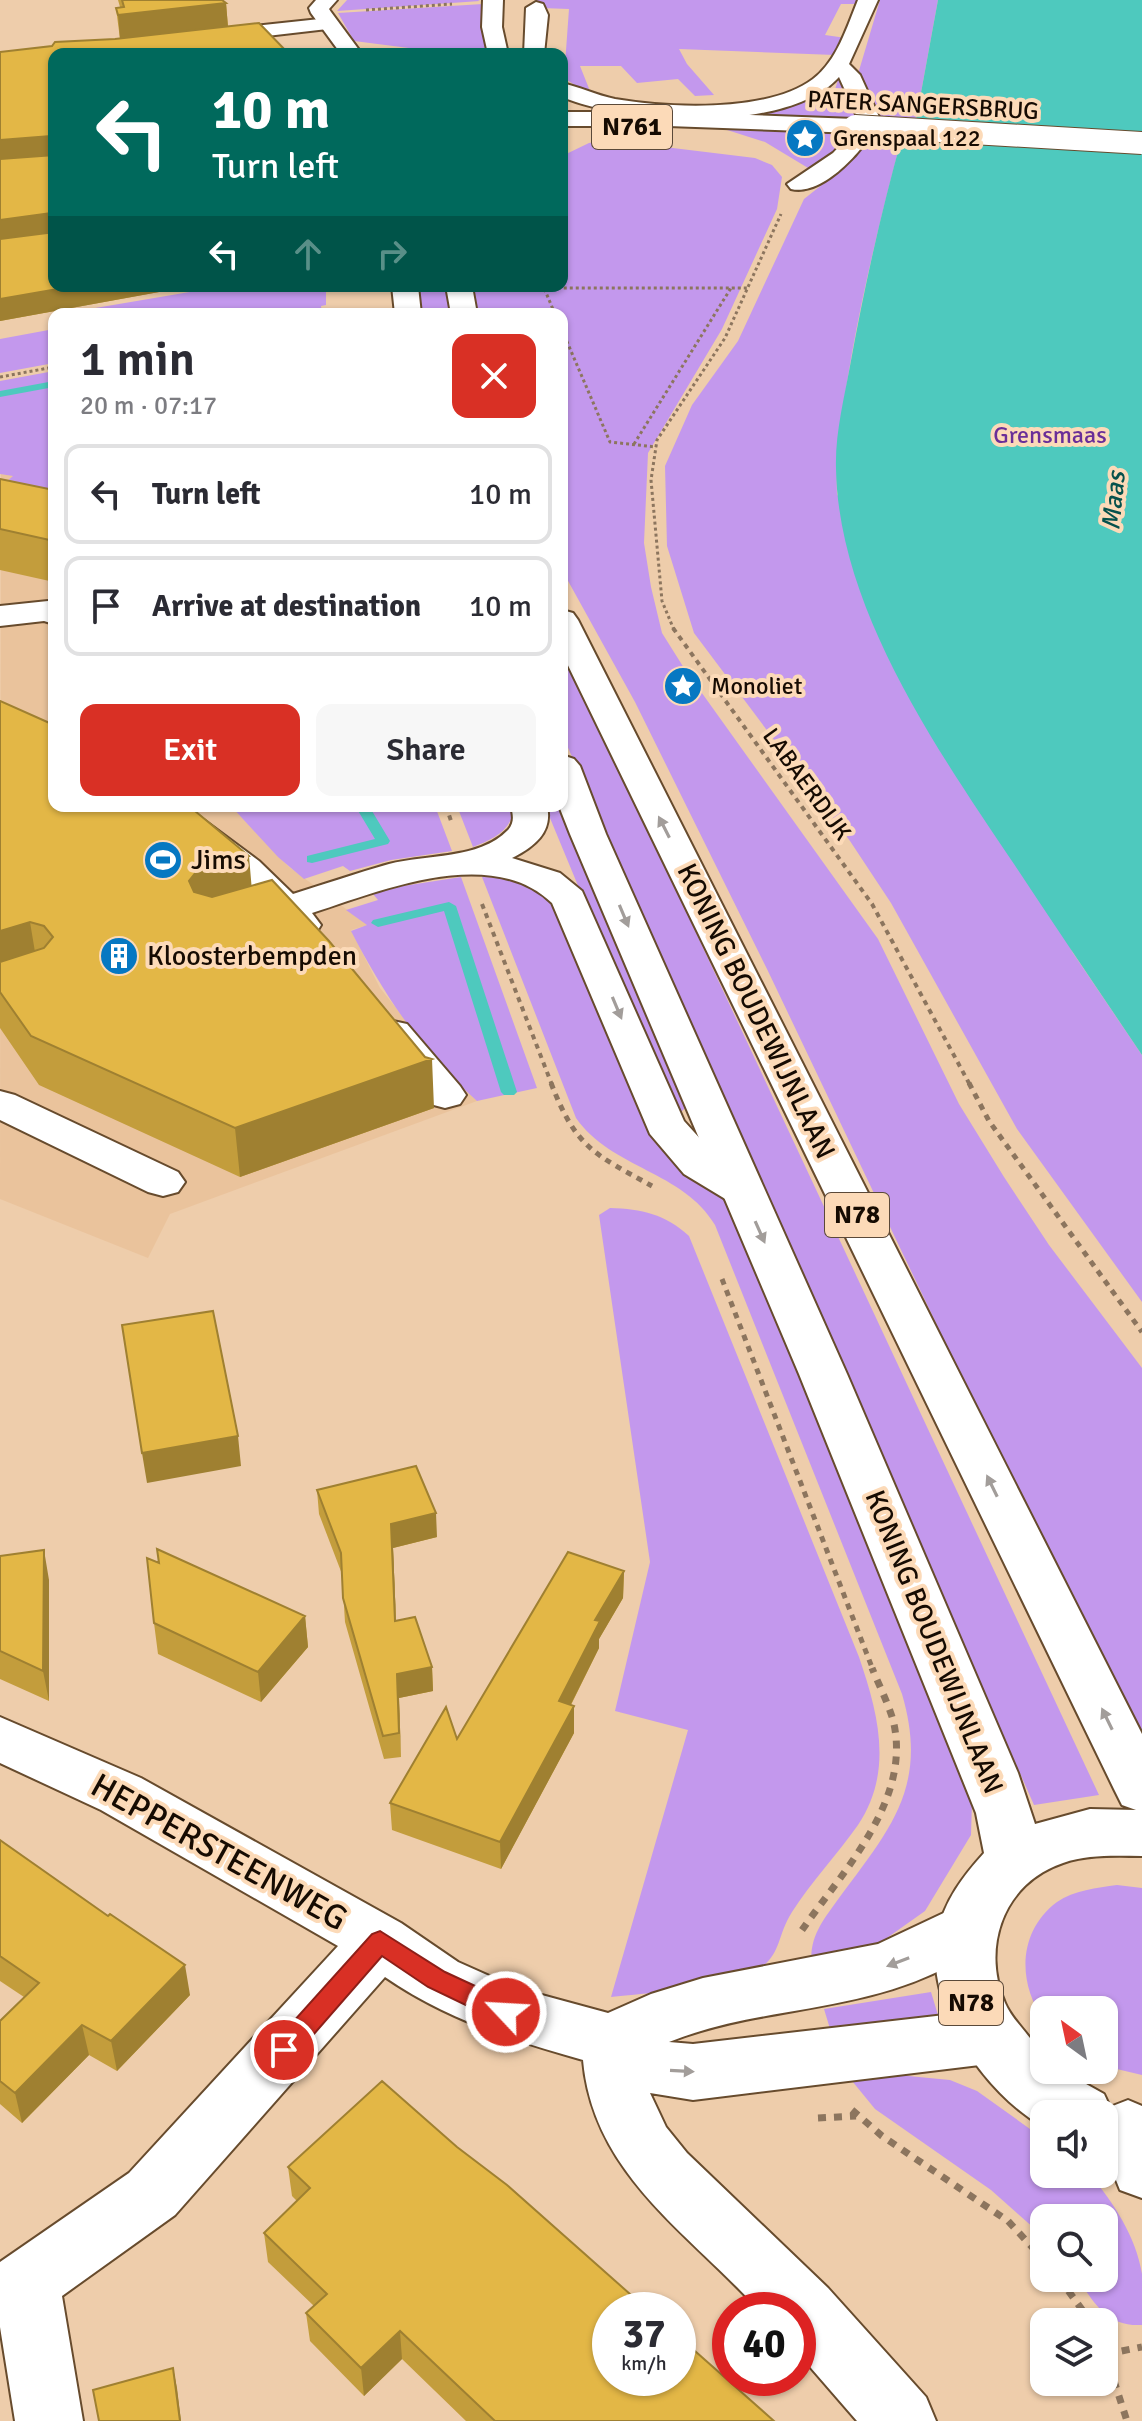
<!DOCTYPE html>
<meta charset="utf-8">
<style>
:root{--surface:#fff;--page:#f7f7f7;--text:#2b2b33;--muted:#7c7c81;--line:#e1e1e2;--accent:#d93025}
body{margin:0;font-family:Signika,sans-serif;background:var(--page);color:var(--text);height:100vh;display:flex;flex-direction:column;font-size:30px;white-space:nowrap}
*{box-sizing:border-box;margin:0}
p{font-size:26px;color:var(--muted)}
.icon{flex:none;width:44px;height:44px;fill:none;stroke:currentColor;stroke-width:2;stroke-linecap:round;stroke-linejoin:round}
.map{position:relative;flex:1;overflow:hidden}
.sheet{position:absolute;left:48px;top:308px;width:520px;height:504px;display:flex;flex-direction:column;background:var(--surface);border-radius:16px;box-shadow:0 2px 6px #0004}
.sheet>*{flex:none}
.guide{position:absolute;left:48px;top:48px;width:520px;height:244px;border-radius:16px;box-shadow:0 2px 6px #0004;background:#00695c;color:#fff;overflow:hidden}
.needle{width:52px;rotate:327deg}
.fabs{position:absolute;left:1030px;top:1996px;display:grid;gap:16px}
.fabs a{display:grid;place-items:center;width:88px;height:88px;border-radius:16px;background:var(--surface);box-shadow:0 2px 6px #0004;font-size:40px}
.speed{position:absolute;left:592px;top:2292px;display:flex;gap:16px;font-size:40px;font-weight:700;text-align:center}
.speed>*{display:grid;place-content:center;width:104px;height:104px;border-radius:50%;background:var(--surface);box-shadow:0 2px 6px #0004;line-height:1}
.speed small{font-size:20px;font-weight:400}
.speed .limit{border:12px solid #d22;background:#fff;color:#111}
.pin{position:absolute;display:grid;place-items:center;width:68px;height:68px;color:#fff;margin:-34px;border:4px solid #fff;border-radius:50%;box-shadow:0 2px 8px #0007}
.me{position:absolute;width:88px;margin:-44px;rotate:295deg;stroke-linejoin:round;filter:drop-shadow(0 0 6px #0008)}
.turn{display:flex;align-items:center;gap:28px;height:168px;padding:0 32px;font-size:36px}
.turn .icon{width:104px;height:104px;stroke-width:2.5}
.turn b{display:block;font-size:56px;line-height:68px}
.lanes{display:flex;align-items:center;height:76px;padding:0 32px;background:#0003;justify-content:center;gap:40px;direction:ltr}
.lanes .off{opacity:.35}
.round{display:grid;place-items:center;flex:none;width:84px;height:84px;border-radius:16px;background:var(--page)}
.overview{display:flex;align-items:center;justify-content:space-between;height:136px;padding:0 32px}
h1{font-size:48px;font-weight:600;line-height:60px}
.button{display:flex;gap:16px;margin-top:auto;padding:16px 32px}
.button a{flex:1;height:92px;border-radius:16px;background:var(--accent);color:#fff;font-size:32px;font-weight:600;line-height:92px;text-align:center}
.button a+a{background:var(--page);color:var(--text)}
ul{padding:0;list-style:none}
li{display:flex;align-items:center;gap:24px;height:100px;margin:0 16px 12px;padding:0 16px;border:4px solid var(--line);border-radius:16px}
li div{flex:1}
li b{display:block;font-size:30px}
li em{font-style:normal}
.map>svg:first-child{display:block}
.built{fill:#eac39c}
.green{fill:#c398ed}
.water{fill:#4ec9be}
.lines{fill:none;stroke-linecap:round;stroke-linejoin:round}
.stream{fill:#4ec9be;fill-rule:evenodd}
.minor-casing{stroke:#674b2d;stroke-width:4}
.major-casing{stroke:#674b2d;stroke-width:4}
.path-far3{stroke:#8c755e;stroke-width:3;stroke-dasharray:3 3;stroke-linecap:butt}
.path-far2{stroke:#8c755e;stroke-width:4;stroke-dasharray:5 5;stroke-linecap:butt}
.path-far1{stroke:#8c755e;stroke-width:5;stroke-dasharray:6 6;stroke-linecap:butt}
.path{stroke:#8c755e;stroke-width:7;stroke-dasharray:8 8;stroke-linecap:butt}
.minor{fill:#fff;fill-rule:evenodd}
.major{fill:#fff;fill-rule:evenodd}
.major-bridge-casing{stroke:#674b2d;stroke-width:24;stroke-linecap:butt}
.major-bridge{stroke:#fff;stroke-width:22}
.wall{fill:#c39d3c}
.shaded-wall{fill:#9f8031}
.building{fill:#e3b746;stroke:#9f8031;stroke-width:2}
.oneway{fill:#a29d9a}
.route{fill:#d93025;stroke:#8d1f18;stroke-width:2}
.labels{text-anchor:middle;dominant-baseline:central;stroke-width:8;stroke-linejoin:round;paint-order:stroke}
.far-street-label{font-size:24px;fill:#160b02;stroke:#fcdab8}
.far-poi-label{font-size:24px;fill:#160b02;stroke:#fcdab8;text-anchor:start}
.far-park-label{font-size:24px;fill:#6a2e98;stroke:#fcdab8}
.shield{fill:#fcdab8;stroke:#5b4939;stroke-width:2}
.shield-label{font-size:26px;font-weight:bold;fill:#160b02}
.far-water-label{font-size:26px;font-style:italic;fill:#06514c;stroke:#fcdab8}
.poi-label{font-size:28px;fill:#160b02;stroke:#fcdab8;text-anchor:start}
.street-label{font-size:28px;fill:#160b02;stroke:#fcdab8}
.near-street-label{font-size:34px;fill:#160b02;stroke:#fcdab8}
</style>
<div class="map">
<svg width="1142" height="2421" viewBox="0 0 1142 2421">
<rect width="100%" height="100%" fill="#eecdab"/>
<path class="built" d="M1,474L14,476L5,483L54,507V806H231L289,867L368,925L351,930L380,988L451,1076L477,1101L170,1214L148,1258L0,1199Z"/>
<path class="green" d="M347,0H478L480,1L337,11Z
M535,0H861L860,4H841L825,35L846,38L835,55L679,49L687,64L714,95L695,96L678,79L637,83L621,66H580L590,91H584L564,78L569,9L541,8Z
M880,0H938L916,120L882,119L858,74Z
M483,4L488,54H456L354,41L338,13Z
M840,73L863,119L734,113L782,106L821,92L834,93Z
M724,129L902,137C883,208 865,281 852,353C844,401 835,446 837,494L1073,953L1142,1055V1302L1017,1129L891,903L850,841L694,633L667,546L665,466L692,405L738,341L804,199L828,180L765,142Z
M607,140L755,158L772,165L782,177L777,209L722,329L648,453L644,543L651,587L662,633L684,668L878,939L959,1104L1004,1177L1049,1245L1142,1368V1755L767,969L635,702L562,570V314H478L474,286H562V156L589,143Z
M225,286H326V305L321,306L322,313L320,314H60Z
M418,286H450L453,314H421Z
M54,329V363L0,373V339Z
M54,371V507L4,484L13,476L0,474V381Z
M562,646L1099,1795L1034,1805L562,734Z
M231,806H435L452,851L391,860L350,871L343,866L304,879L278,857Z
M457,806H514C513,830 493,839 473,847Z
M545,806H558L686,1107L681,1112L671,1110Z
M461,877L537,1088L477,1101C422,1052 384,995 351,931L367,925L346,910L378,900L373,894L403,886Z
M482,877C507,877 528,883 548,896L734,1215L938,1706L972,1802L971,1835L925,1911L877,1945L812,1965C808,1938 824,1919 839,1898C891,1828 929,1786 902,1694L715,1225C683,1171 612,1169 576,1118Z
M610,1208C642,1209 665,1214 689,1236L859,1657C878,1713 894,1771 858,1825C837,1855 811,1882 792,1912C775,1939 783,1958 749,1975C720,1989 646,1993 611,1997L688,1730L615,1711L650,1562L599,1215Z
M1117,1885L1142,1888V2075L1104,2066V2010H1044V2020C1017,1983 1018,1931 1057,1902C1074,1890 1097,1888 1117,1885Z
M931,1992L938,2015L831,2032L824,2009Z
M877,2073L950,2080L977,2091L1044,2139V2174H1089C1113,2201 1136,2237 1142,2274C1142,2290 1142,2309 1142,2325C1107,2327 1095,2304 1077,2278H1104V2218H1044V2237L991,2190L875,2109L848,2076Z"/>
<path class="water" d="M938,0H1142V1055C1099,991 1056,928 1014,864C938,751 838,608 836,468C835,434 844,399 850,366C864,289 881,212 902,137L916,120Z"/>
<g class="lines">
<path class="stream" d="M54,381V387L0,397V391Z
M359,806H388L372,811L390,841L388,844L312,863L307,862V856L375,839L357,809Z
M449,902L456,906L517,1092L514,1095H504L501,1092L444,911L378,927L371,923L373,920Z"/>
<g class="minor-casing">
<path id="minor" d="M858,0H878L849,64L860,75L880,119C868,146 824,197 791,189L787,184L833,153L850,135L858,119L839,77C788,134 627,124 562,97V83C580,87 596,95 615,99C668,108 768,113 813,79C837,61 847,27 858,0Z
M536,2L543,4L548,15L544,54H524L526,8Z
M329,18L336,20L339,24L336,28L208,43L198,37L208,31Z
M48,601L54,603V624L44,621L0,626V606Z
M144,806H185L259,861L293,894C325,884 357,873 389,864C426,854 479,860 508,830C515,822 513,815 511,806H547C553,832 534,847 512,858L560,873L582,891L684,1121L714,1154L757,1180L764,1190L757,1200L742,1204L727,1200L684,1174L650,1134L552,903C491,844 380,891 312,913L321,925L316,933C299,937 291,935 279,924L264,927L251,924L245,916L251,908L260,905L233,877L149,814Z
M393,1021L407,1024L460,1086L466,1095L460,1104L445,1108L430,1104L379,1042L373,1033L379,1024Z
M0,1091L15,1095L178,1172L185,1182L178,1192L163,1196L148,1192L0,1120Z
M0,1717L141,1778L401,1923L458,1962L516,1988L608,2013L651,1994L703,1978L878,1944L967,1902L988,1909L996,1927C985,1949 973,1954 951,1965C857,2015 761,2005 669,2042L693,2044L988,2010L1009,2018L1018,2037L1009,2056L988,2064L693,2100L650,2093L666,2127L687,2153L828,2288L926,2397L936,2421H857L798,2353V2310H759C689,2233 593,2174 583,2060C512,2040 446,2019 385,1977L175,2215L62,2296L83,2421H15L0,2327V2262L129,2173L338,1946L101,1810L0,1763Z"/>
</g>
<g class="major-casing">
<path id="major" d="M316,0H337L329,9L331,12L362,54H341L311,13L309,8Z
M483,0H503L502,27L508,54H488L482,27Z
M562,112H668L855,119L866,126L855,133L668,126H562Z
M392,286H418L421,314H395Z
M446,286H472L477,314H451Z
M562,610L573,613L578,620L1142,1734V1856C1115,1856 1089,1854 1063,1863C1003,1883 981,1948 1005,2003C1015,2027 1044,2044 1044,2070H1061L1104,2094L1110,2107L1128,2100L1142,2106V2198L1120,2190L1104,2150V2114H1044V2127C984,2094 922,2003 938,1932C944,1901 964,1875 984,1853L976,1813L799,1374L570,834L559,806H562V755L574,759L580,766L606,834L847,1374L1018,1773L1035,1824L1090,1809L1136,1810L1122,1805L1114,1789L562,653Z"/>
</g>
<path class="path-far3" d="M366,10L452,4
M345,314L365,312
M555,314L544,288H747
M562,330L610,442L656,447
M0,377L54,367
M634,444L731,288
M674,630L662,601L651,480L657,440L725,338L781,214"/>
<path class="path-far2" d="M673,628L872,904L970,1085
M446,806L452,824
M482,904L552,1085"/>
<path class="path-far1" d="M551,1083C576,1148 594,1154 652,1186
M969,1083L989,1121L1142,1332
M722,1279L873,1670"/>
<path class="path" d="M802,1930C843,1871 913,1799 893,1720C888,1703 879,1685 872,1668
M852,2110L882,2136L1008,2221L1044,2260
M818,2118L856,2116
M1059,2278L1091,2322
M1104,2350L1127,2421
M1106,2354L1142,2347"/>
<use href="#minor" class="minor"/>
<use href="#major" class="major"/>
<g class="major-bridge-casing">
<path id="major-bridge" d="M855,126L1142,143"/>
</g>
<use href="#major-bridge" class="major-bridge"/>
</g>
<path class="wall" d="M118,0H222L226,3L228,27L259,23L289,54H54V286H192L0,321V159L33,157L0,159V52L52,46L55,42L120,39L116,8L120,7Z
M0,479L54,490V582L0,570Z
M0,701L251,885L434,1108L240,1177L39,1085L0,1028Z
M317,1490L437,1537L393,1548L396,1621L432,1667L433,1691L399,1698L401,1757L384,1759L345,1622L342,1574L319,1514Z
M0,1556L49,1580V1701L0,1679Z
M159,1563L305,1616L308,1647L261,1702L158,1654L154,1623Z
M624,1571L623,1598L599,1639V1648L571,1705L574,1733L501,1869L392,1830L390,1803L457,1739Z
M0,1840L190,1995L117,2071L89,2055L22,2123L0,2104V2021L24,1997L0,1981Z
M457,2147L774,2421H466L402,2359L364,2396L310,2341L306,2313L314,2306L268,2262L264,2233L297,2201L292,2196L288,2167Z"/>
<path class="shaded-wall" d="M226,3L228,27L120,39L118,15Z
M51,136L54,155L0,159V140Z
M51,213L54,233L0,240V220Z
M75,286H192L0,321V299Z
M249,856L253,903L201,919L189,881L196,872Z
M30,922L38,970L0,981V931Z
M432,1059L434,1108L240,1177L235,1128Z
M238,1436L241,1466L147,1483L142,1453Z
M436,1513L437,1537L393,1548L397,1645L391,1524Z
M44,1550L49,1580V1701L43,1671Z
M624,1571L623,1598L599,1639V1648L559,1728V1701L595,1620Z
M305,1616L308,1647L261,1702L258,1672Z
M432,1667L433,1691L399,1698L401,1757L397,1674Z
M574,1706V1733L501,1869L500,1842Z
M185,1965L190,1995L117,2071L111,2041Z
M82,2025L89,2055L22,2123L15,2093Z
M400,2331L402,2359L364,2396L361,2368Z
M173,2368L177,2388L181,2421H179Z"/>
<path class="building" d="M122,0H222L226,3L118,15L116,8L124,7Z
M259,23L289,54H54V138L51,136L0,140V52L52,46L55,42L115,39Z
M54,151V216L51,213L0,220V159L54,155Z
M54,225V286H75L0,299V239L54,232Z
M0,479L54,490V541L0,529Z
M0,701L54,725V806H189L249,856L196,872L189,881L194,892L212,897L272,880L329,941L425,1057L432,1059L235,1128L31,1036L0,992V962L44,948L53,937L44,926L30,922L0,931Z
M213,1311L238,1436L142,1453L122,1325Z
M416,1466L436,1513L391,1524L395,1621L415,1617L432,1667L397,1674L399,1733L383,1736L343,1598L341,1553L317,1490Z
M157,1549L305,1616L258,1672L154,1623L147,1558L159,1563Z
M44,1550L43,1671L0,1651V1556Z
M568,1552L624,1571L595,1620L600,1621L559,1701L574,1706L500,1842L390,1803L446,1707L457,1739Z
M0,1840L108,1916L110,1914L185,1965L111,2041L82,2025L15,2093L0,2081V2021L39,1983L0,1956Z
M382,2081L457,2147L507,2185L648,2310H610V2378H678V2336L774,2421H495L400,2331L361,2368L306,2313L327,2294L264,2233L310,2188L288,2167Z
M173,2368L180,2421H99L93,2390Z"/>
<defs><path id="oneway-solid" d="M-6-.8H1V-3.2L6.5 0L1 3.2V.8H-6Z" transform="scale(2)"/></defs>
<g class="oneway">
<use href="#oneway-solid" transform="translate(664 827) rotate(-117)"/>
<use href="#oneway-solid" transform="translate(624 916) rotate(67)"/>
<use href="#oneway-solid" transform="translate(617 1008) rotate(67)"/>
<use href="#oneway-solid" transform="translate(760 1232) rotate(66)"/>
<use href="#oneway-solid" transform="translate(992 1486) rotate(-116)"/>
<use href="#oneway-solid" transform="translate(1107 1719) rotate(-116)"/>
<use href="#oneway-solid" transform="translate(898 1962) rotate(159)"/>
<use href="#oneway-solid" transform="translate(682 2071) rotate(3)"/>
</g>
<path class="route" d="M380,1931L445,1972L514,2004L518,2012L514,2020L506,2023L497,2020L428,1987L382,1956L293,2058L284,2061L275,2058L271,2050L275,2042L372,1934Z"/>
<defs>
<g id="sight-disc" transform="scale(2)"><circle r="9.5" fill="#0678c2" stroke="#fcdab8"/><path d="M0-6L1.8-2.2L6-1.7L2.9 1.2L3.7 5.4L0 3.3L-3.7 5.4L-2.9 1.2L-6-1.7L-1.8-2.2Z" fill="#fff"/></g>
<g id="stadium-disc" transform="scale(2)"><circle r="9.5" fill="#0678c2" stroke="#fcdab8"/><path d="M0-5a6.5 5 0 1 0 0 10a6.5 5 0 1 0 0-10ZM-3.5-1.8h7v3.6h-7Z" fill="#fff"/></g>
<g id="building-disc" transform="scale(2)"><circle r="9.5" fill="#0678c2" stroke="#fcdab8"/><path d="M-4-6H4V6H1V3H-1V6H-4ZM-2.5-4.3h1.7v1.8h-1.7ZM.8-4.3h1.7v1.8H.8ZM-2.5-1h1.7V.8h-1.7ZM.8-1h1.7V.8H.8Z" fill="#fff"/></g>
</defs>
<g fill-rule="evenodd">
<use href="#sight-disc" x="805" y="138"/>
<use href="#sight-disc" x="683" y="686"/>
<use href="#stadium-disc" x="163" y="860"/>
<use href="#building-disc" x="119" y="956"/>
</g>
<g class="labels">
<g class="far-street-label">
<text transform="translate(923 105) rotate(3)">PATER SANGERSBRUG</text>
<text transform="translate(807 784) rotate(54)">LABAERDIJK</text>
</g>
<g class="far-poi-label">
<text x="833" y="138">Grenspaal 122</text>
<text x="711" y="686">Monoliet</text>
</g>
<g class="far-park-label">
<text x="1050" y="435">Grensmaas</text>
</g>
<g class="shield">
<rect x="592" y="105" width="80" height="44" rx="6"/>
<rect x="825" y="1193" width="64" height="44" rx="6"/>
<rect x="939" y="1981" width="64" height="44" rx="6"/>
</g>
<g class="shield-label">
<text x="632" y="127">N761</text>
<text x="857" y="1215">N78</text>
<text x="971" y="2003">N78</text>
</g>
<g class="far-water-label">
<text transform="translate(1114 501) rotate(-84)">Maas</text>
</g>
<g class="poi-label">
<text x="191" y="860">Jims</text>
<text x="147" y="956">Kloosterbempden</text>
</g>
<g class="street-label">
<text transform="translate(756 1011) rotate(64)">KONING BOUDEWIJNLAAN</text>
<text transform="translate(934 1642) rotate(68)">KONING BOUDEWIJNLAAN</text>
</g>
<g class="near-street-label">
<text transform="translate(219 1852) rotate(29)">HEPPERSTEENWEG</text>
</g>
</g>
</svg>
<div class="fabs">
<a><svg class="needle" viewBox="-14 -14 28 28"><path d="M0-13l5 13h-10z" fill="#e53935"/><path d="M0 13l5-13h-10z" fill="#7c7c81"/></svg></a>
<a><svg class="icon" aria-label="sound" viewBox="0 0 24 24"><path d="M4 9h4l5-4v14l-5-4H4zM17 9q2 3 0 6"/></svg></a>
<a><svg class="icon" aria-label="search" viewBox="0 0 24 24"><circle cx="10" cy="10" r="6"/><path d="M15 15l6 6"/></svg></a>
<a><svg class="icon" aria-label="layers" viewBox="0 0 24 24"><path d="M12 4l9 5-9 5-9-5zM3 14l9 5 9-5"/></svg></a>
</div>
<div class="speed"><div>37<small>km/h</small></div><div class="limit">40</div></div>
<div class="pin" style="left:284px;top:2050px;background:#d93025"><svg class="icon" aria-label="arrive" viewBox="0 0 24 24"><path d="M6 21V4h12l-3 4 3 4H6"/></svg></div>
<svg class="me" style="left:506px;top:2012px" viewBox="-20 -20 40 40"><circle r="17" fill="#d93025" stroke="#fff" stroke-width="3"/><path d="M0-11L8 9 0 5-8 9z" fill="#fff"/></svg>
<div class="guide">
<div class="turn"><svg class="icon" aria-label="left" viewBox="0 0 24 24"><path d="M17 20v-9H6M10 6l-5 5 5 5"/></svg><div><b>10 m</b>Turn left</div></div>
<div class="lanes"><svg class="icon" aria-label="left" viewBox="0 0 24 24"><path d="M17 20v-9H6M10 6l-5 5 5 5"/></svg><svg class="icon off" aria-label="ahead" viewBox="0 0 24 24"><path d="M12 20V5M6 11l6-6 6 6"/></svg><svg class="icon off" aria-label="right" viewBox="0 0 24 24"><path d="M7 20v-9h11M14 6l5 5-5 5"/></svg></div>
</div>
<section class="sheet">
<div class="overview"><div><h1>1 min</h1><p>20 m · 07:17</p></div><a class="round" style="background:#d93025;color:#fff"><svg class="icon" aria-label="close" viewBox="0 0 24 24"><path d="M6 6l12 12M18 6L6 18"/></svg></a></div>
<ul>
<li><svg class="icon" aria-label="left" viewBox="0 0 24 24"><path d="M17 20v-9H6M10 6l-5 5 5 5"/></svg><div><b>Turn left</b></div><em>10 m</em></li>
<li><svg class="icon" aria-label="arrive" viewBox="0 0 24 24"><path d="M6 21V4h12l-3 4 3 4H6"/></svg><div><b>Arrive at destination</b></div><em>10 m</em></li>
</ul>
<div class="button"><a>Exit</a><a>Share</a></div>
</section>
</div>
